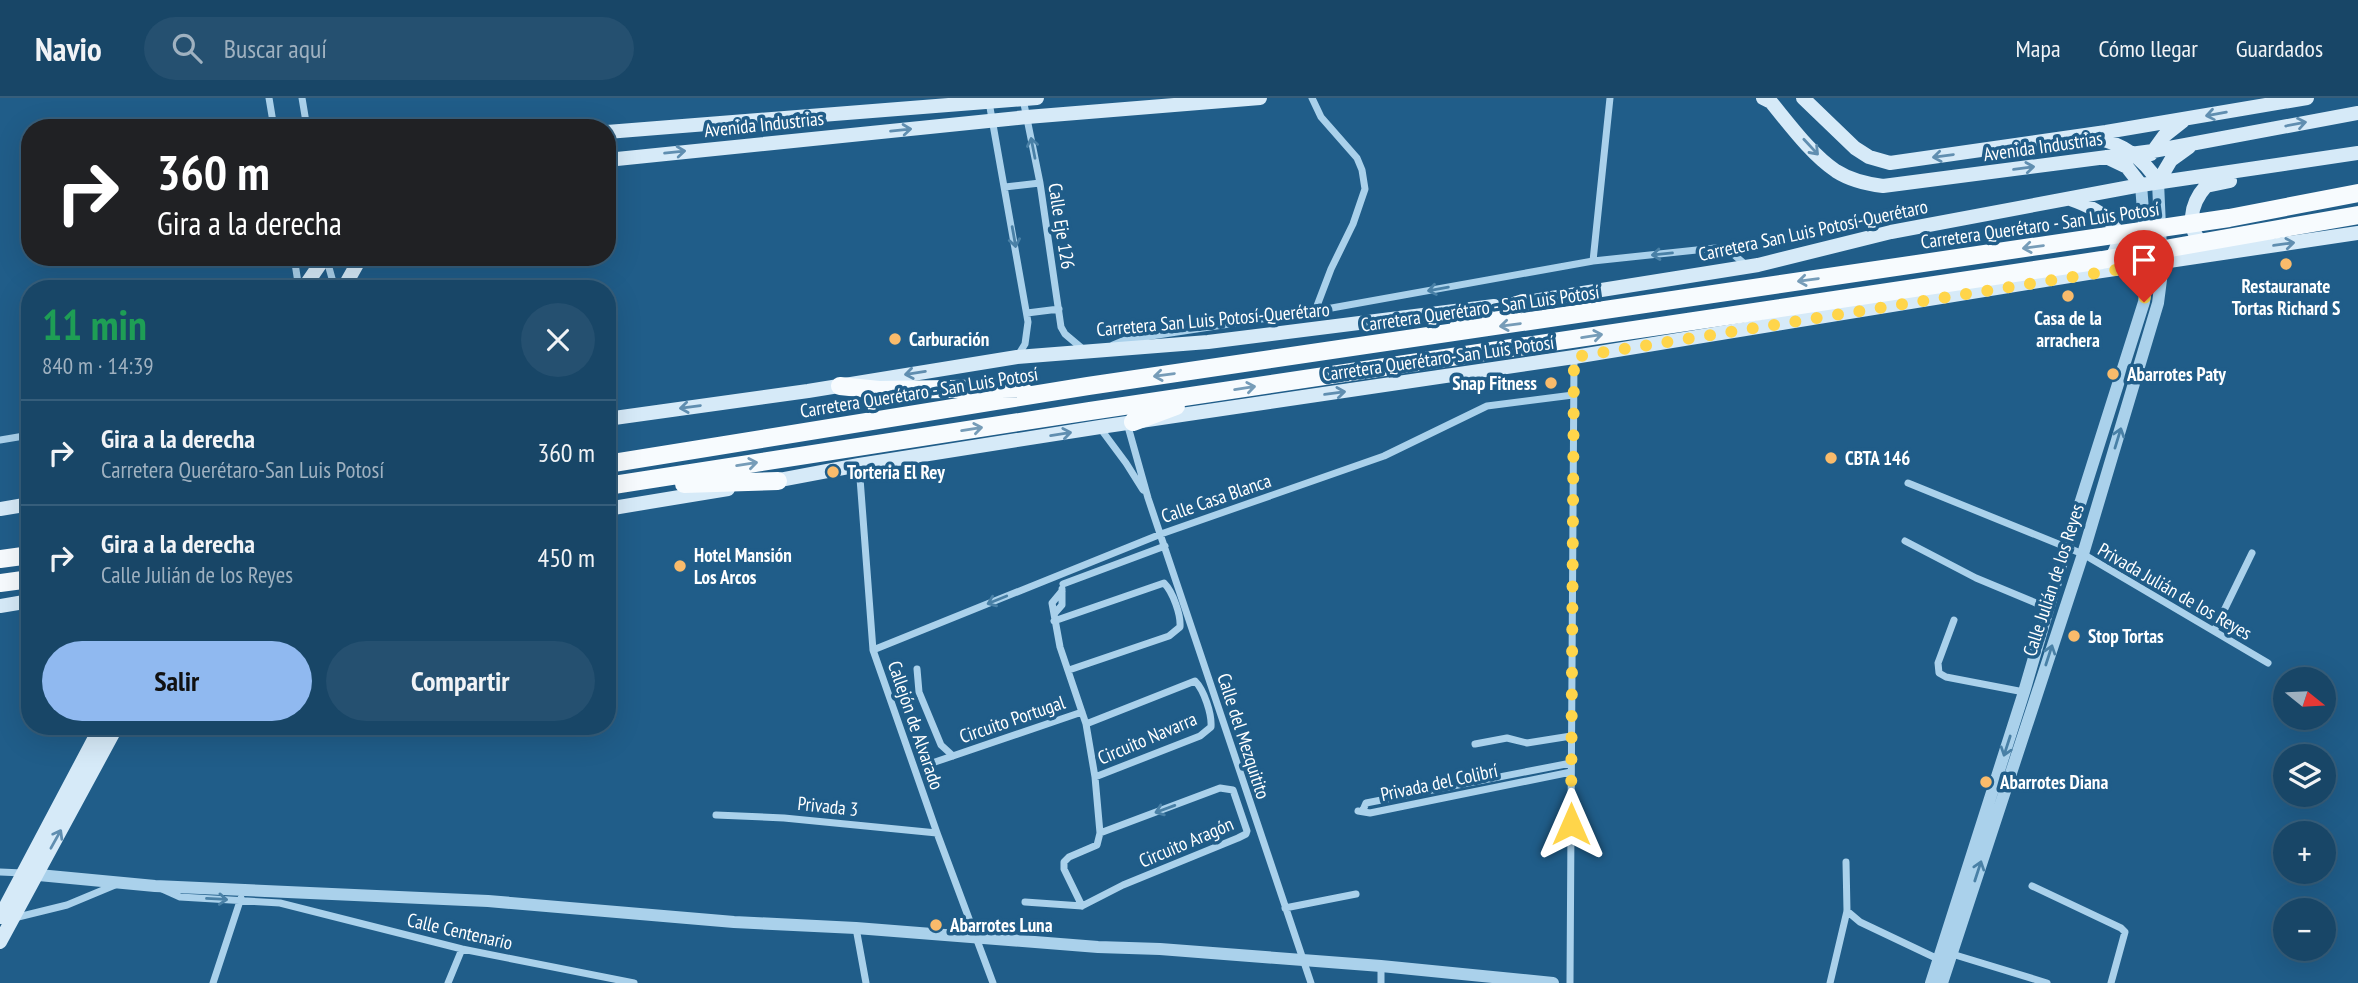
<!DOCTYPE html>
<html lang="es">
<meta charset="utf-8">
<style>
:root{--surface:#184667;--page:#255070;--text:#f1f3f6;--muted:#9fb1c0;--line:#365e7b;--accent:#90b9f0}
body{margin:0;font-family:"PT Sans Narrow",sans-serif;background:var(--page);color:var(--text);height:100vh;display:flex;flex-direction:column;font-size:26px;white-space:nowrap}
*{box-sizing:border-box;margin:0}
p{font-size:23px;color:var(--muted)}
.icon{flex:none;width:38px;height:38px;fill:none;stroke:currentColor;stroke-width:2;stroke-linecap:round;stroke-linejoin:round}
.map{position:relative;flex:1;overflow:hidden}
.details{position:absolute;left:21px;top:182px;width:595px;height:455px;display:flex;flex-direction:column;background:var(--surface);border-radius:28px;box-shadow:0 7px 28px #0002,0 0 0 2px var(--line)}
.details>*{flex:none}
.banner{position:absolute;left:21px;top:21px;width:595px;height:147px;border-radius:28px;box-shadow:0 7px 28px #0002,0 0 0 2px var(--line);background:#202124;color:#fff;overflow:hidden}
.needle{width:46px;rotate:108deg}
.controls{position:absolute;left:2273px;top:569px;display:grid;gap:14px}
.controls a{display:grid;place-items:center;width:63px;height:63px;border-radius:50%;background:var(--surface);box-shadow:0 7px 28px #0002,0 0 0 2px var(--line);font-size:35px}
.pin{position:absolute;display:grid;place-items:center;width:60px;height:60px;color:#fff;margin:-72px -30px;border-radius:50% 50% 50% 0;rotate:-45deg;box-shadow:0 0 7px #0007}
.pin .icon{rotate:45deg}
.me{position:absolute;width:77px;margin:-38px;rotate:0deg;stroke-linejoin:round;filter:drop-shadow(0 0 5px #0008)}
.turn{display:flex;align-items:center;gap:24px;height:147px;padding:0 21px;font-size:32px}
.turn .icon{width:91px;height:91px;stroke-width:2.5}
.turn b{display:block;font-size:49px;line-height:60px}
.round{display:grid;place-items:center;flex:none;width:74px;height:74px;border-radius:37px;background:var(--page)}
.overview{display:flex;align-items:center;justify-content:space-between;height:119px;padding:0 21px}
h1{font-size:42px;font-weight:800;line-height:52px;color:#1e9e55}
.primary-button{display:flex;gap:14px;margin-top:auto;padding:14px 21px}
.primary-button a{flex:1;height:80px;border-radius:42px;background:var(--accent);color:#111;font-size:28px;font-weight:800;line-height:80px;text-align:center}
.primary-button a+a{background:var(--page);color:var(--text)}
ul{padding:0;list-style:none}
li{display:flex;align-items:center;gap:21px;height:105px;padding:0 21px;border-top:2px solid var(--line)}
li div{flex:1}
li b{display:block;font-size:26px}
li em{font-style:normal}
header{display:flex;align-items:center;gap:42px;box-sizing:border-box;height:98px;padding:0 35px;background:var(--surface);border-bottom:2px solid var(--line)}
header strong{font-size:33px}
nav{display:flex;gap:38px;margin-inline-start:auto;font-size:24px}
.search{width:490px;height:63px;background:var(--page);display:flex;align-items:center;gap:18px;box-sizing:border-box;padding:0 24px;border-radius:38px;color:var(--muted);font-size:26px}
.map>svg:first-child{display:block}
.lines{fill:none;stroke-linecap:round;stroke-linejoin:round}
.minor{stroke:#aad1eb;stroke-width:7}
.tertiary{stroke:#aad1eb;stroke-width:12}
.secondary{stroke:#d6eaf8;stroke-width:14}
.trunk{stroke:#f7fbfe;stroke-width:18}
.oneway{stroke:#608eb0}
.oneway2{stroke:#4980a6}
.oneway3{stroke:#769cb8}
.route{stroke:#ffd54a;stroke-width:12;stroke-dasharray:0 21.6}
.poi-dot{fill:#f9bb6b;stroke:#205d89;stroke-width:2.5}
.labels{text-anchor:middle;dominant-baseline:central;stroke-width:7;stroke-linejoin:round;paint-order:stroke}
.street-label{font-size:19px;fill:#fff;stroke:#205d89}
.poi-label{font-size:19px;font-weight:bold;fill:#fff;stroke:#205d89;text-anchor:start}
</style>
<header>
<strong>Navio</strong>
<div class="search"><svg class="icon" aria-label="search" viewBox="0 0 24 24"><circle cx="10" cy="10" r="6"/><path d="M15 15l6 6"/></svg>Buscar aquí</div>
<nav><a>Mapa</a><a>Cómo llegar</a><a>Guardados</a></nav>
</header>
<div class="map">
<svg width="2358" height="885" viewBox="0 0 2358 885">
<rect width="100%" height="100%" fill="#205d89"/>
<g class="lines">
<path class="minor" d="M269,0L274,30
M302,0L307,30
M1312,0L1321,19L1357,60L1362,72L1365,91L1353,126L1331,171L1315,213
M1023,1L1040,85L1061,229L1065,236L1084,252
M989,4L1028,224L1025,246L1017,259
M1005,89L1040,85
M294,159L299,191
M326,159L335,191
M1593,163L1610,0
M1027,215L1059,211
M1113,247L1125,242L1315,213L1593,163L1725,149L1747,168
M1127,325L1148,400L1311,885
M1100,330L1126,365L1143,392
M0,342L30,337
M859,367L873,552L937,735L993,885
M1908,385L2083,456L2268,565
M1905,443L1976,480L2048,510
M1063,486L1165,448
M1062,493L1052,505L1060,549L1086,626L1095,679L1100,735L1097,747L1069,759L1064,764V771L1082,808
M1055,515L1062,507V491
M1954,522L1938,565L1939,575L1946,579L2024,594
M1054,523L1164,485C1173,494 1181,517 1180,529L1169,538L1069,572
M2214,533L2252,455
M873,552L1161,436L1384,358L1487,308L1573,297
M917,571L919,594L941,647L953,658
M1086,626L1195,583C1204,592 1212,616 1211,629L1200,638L1095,679
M1475,646L1507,640L1527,645L1571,638
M935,664L1082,614
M1363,712L1366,705L1571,665
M1358,713L1370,715L1571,674
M716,717L784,720L937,735
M0,774L23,775
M2032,788L2121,830L2125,834L2111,885
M160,790L180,799L280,805L462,851L634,885
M1025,804L1082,808L1123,787L1238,740L1246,736L1247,733L1233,692L1220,690L1100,735
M1285,810L1356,796
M1847,813L1860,824L1938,861
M14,820L67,807L115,787
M856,830L866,885
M1952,856L2047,885
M213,885L241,800
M448,885L462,851
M1381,885V868
M1570,885L1574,259
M1830,885L1847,813L1846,764"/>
<path class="tertiary" d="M28,776L155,788L488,803L734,824L856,830L1098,849L1160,851L1381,868L1553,885
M1931,885L2024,594L2066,450L2144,204L2148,176L2141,87
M1942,885L2083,456L2158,205L2162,174L2158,84"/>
<path class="secondary" d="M1763,0L1771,4C1790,27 1811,56 1836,73C1850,82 1867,86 1883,88L2153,53L2358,15
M1803,0L1855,50L1869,59L1890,65L2106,34L2307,0
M607,34L1037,0
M2093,39C2121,45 2143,59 2158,84
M2151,56L2164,38L2183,23
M2106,59L2127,69L2141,87
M607,62L1027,19L1260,0
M2158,84L2171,62L2189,49
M2070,101C2099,111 2138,132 2106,166
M2207,149C2184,133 2190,106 2206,88L2230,83
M303,191L325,159
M343,191L361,159
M1514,206L1758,167L1891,134L2141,87L2358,55
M607,321L808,293L1017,259L1208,244L1494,208
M769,384L859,367L1100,329L1574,259L2088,175L2358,135
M0,411L30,406
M607,411L728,391
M0,508L30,503
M0,819L101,628
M0,844L117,628"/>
<path class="trunk" d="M1459,226L1523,205
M840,288L879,292L1022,290
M1133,324L1176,308
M607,366L1088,288L2229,120L2358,95
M684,386L778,383
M607,388L1090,313L2102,162L2358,117
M0,461L30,457
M0,485L30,481"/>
</g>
<defs><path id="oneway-shaft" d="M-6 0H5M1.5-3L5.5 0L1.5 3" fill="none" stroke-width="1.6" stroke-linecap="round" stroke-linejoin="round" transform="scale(1.75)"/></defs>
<g class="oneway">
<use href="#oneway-shaft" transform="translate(2216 16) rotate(170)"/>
<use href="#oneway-shaft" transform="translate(2296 26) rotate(-11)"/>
<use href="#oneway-shaft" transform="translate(901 32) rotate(-6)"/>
<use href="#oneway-shaft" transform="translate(1811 49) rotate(47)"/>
<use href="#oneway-shaft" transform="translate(675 54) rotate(-6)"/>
<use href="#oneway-shaft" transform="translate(1943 58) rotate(172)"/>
<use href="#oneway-shaft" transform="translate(2024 70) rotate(-8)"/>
<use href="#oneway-shaft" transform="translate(2284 146) rotate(-8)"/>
<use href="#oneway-shaft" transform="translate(915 275) rotate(171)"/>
<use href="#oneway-shaft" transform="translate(1335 295) rotate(-8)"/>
<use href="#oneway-shaft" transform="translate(690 309) rotate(172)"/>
<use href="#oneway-shaft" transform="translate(1061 336) rotate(-9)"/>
<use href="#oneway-shaft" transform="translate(56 741) rotate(-61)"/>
</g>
<g class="oneway2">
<use href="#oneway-shaft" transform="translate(1033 50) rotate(-101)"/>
<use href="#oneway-shaft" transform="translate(1014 139) rotate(80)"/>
<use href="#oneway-shaft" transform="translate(1662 156) rotate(174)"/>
<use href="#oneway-shaft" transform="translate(1438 191) rotate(170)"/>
<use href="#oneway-shaft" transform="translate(2118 340) rotate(-73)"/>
<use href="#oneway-shaft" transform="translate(997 502) rotate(158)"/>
<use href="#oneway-shaft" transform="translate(2049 557) rotate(-72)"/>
<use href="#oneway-shaft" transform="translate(2007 648) rotate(108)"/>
<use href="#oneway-shaft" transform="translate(1165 711) rotate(160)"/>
<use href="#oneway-shaft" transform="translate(1978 773) rotate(-72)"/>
<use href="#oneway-shaft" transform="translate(217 801) rotate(3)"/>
</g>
<g class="oneway3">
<use href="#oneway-shaft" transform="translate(2033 149) rotate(172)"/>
<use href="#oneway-shaft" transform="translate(1808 182) rotate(172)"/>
<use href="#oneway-shaft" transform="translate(1510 227) rotate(172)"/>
<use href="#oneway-shaft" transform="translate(1592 238) rotate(-9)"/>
<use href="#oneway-shaft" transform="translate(1164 277) rotate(172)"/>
<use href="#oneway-shaft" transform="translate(1245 290) rotate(-9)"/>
<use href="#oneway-shaft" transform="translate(972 331) rotate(-9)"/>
<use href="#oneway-shaft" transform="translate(747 366) rotate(-9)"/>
</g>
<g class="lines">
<path class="route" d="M1571,726L1574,259L2147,167V186L2144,204"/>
</g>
<g class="poi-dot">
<circle cx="2286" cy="166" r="7"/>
<circle cx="2068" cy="198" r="7"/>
<circle cx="895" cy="241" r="7"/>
<circle cx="2113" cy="276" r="7"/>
<circle cx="1551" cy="285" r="7"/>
<circle cx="1831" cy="360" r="7"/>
<circle cx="833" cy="374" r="7"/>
<circle cx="680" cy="468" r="7"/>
<circle cx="2074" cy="538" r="7"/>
<circle cx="1986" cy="684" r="7"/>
<circle cx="936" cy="827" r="7"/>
</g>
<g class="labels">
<g class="street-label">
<text transform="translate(764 26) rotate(-6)">Avenida Industrias</text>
<text transform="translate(2043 48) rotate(-8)">Avenida Industrias</text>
<text transform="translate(2040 127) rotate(-8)">Carretera Querétaro - San Luis Potosí</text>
<text transform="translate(1062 128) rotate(81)">Calle Eje 126</text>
<text transform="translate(1813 132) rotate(-12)">Carretera San Luis Potosí-Querétaro</text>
<text transform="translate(1480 210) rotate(-8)">Carretera Querétaro - San Luis Potosí</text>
<text transform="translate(1213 221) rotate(-5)">Carretera San Luis Potosí-Querétaro</text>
<text transform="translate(1438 260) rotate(-8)">Carretera Querétaro-San Luis Potosí</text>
<text transform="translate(919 294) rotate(-9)">Carretera Querétaro - San Luis Potosí</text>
<text transform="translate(1216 400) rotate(-19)">Calle Casa Blanca</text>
<text transform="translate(2053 482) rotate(-72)">Calle Julián de los Reyes</text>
<text transform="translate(2175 493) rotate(30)">Privada Julián de los Reyes</text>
<text transform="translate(1012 621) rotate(-19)">Circuito Portugal</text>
<text transform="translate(916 627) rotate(71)">Callejón de Alvarado</text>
<text transform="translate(1244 638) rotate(72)">Calle del Mezquitito</text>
<text transform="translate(1147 640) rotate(-23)">Circuito Navarra</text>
<text transform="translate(1439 684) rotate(-12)">Privada del Colibrí</text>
<text transform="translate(828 708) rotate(6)">Privada 3</text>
<text transform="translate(1186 744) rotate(-23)">Circuito Aragón</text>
<text transform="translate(460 833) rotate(13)">Calle Centenario</text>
</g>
<g class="poi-label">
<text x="2286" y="188" text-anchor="middle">Restauranate<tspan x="2286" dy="22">Tortas Richard S</tspan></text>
<text x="2068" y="220" text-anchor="middle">Casa de la<tspan x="2068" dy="22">arrachera</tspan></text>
<text x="909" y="241">Carburación</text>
<text x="2127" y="276">Abarrotes Paty</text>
<text x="1537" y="285" text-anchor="end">Snap Fitness</text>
<text x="1845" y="360">CBTA 146</text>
<text x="847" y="374">Torteria El Rey</text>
<text x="694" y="457">Hotel Mansión<tspan x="694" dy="22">Los Arcos</tspan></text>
<text x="2088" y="538">Stop Tortas</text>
<text x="2000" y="684">Abarrotes Diana</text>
<text x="950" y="827">Abarrotes Luna</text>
</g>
</g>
</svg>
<div class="controls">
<a><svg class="needle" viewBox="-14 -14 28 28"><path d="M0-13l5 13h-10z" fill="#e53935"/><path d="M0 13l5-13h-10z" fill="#9fb1c0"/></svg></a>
<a><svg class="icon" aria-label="layers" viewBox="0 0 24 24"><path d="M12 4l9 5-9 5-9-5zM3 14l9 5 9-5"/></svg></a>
<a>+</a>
<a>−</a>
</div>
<div class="pin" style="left:2144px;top:204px;background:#d93025"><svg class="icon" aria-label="arrive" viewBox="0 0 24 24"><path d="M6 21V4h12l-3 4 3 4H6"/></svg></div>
<svg class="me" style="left:1571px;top:726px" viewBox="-20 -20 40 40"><path d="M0-17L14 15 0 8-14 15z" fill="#ffd54a" stroke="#fff" stroke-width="4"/></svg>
<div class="banner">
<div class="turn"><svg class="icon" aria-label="right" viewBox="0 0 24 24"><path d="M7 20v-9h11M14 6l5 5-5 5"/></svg><div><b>360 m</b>Gira a la derecha</div></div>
</div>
<section class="details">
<div class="overview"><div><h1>11 min</h1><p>840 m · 14:39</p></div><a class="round"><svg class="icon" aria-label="close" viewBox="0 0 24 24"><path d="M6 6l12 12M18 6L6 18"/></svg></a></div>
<ul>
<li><svg class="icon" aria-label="right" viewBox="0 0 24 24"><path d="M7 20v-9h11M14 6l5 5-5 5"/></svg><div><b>Gira a la derecha</b><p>Carretera Querétaro-San Luis Potosí</p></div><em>360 m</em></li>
<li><svg class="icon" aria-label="right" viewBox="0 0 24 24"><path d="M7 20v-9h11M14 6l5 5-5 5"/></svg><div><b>Gira a la derecha</b><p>Calle Julián de los Reyes</p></div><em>450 m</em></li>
</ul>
<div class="primary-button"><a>Salir</a><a>Compartir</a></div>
</section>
</div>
